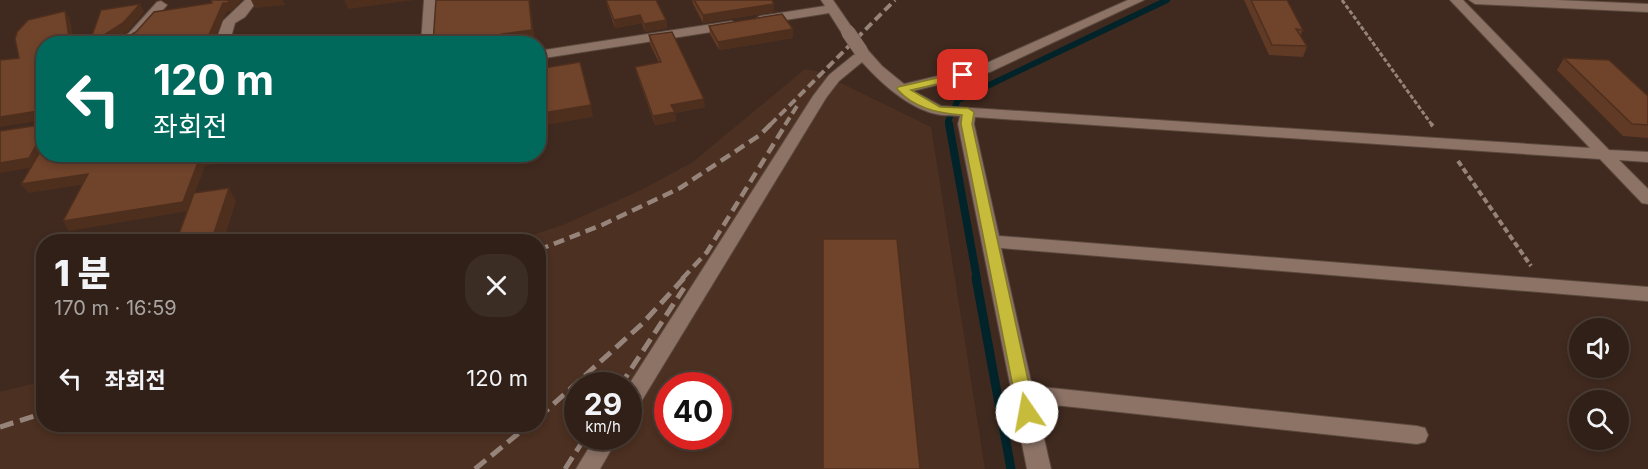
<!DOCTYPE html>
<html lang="ko">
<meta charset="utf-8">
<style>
:root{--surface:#302017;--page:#3c2d24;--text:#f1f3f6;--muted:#a8a3a1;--line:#4b3e36}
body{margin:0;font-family:Inter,"Noto Sans KR",sans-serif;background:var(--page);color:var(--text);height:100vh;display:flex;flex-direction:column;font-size:22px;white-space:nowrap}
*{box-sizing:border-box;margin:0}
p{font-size:20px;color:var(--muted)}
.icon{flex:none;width:33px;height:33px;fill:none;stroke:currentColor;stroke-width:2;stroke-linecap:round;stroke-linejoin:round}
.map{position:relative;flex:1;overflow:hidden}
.drawer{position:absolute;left:36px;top:234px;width:510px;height:198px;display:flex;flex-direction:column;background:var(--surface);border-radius:24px;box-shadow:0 3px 9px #0003,0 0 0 2px var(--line)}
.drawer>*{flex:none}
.guide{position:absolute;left:36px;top:36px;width:510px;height:126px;border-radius:24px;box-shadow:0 3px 9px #0003,0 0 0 2px var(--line);background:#00695c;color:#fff;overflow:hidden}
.controls{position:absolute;left:1569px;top:318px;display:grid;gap:12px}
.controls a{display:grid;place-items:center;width:60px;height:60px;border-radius:50%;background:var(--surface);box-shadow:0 3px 9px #0003,0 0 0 2px var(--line);font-size:30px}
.speed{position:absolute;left:564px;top:372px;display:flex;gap:12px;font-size:30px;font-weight:700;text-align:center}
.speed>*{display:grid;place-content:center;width:78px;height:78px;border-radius:50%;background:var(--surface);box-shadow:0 3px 9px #0003,0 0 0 2px var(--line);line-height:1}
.speed small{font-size:15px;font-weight:400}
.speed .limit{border:9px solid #d22;background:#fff;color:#111}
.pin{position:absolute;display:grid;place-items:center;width:51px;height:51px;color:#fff;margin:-26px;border-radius:12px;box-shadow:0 3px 9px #0006}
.me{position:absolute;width:66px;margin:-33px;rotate:348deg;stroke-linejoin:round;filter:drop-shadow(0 0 4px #0008)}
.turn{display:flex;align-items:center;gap:21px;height:126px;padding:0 18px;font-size:27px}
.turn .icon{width:78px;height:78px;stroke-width:2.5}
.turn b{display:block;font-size:42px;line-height:51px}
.round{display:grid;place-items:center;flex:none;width:63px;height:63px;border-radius:24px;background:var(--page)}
.headline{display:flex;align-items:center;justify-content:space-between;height:102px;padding:0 18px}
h1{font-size:36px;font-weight:800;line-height:45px}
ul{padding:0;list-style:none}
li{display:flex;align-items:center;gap:18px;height:84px;padding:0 18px}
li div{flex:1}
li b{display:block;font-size:22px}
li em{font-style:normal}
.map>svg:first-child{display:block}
.built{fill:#4c3021;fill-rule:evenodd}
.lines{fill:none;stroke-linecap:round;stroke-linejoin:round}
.stream-far2{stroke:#00242a;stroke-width:6}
.stream-far1{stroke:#00242a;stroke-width:8}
.stream{stroke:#00242a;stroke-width:9}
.minor-casing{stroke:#5b493f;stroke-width:2}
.path-far1{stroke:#958379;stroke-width:3;stroke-dasharray:4.5 2;stroke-linecap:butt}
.path{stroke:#958379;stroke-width:4;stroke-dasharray:6 3;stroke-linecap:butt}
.minor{fill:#8d7366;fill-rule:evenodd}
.rail-far2{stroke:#96847a;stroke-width:4;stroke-dasharray:9 4.5;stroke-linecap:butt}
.rail-far1{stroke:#96847a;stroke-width:4.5;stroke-dasharray:11 6;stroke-linecap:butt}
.rail{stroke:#96847a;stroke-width:5;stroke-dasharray:14 7;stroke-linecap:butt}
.minor-bridge-casing{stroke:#5b493f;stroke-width:15;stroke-linecap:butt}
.minor-bridge{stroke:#8d7366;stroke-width:14}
.wall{fill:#603a25}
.shaded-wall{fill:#4e2f1e}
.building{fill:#70432b;stroke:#4e2f1e;stroke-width:1.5}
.route{fill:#c7bb3b;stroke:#817a26;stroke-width:1.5}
</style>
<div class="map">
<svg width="1648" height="469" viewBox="0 0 1648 469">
<rect width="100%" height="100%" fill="#402a1f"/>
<path class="built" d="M805,69L816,71L931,127L985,469H0V392L43,381L44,424H538V242L515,241L563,225L641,190L693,162ZM578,386H628V436H578ZM668,386H718V436H668Z"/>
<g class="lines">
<path class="stream-far2" d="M949,125L948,121L958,100L1167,0"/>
<path class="stream-far1" d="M949,124L977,279"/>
<path class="stream" d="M976,278L1011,469"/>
<g class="minor-casing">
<path id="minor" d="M245,0H258L245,17L235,23L229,44H215L223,21Z
M424,0H436L435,44H421Z
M821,0H833L855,32L853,35H843L829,13L760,24L754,20L760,16L825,6Z
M1128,0H1144L990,72L913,91L941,106L1590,148L1450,0H1463L1609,150L1648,152V162L1619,160L1648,189V204L1642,203L1600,159L975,117L974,124L999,236L1648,287V301L1001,248L1032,386L1417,426L1425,428L1428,435L1425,442L1417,444L1036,403L1051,469H1027L958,124L960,116C952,115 943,116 936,114C908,108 880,82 862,62L839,81L826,98L636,410L628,412V386L813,96L829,75L856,53V48H866L882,66L904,84L980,66Z
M1469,0H1556L1648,4V12L1475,4Z
M161,1L167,5L139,39L129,44H111L129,33L157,2Z
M732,21L739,25L737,28L538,59V51Z
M596,436H619L600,469H576Z"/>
</g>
<path class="path-far1" d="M1342,0L1432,125"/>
<path class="path" d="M1431,124L1433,126
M1458,161L1531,266"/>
<use href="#minor" class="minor"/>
<path class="rail-far2" d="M770,125L895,0
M785,125L797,106"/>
<path class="rail-far1" d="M538,250L602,225L680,188L760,135L771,124
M682,279L707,252L786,124"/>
<path class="rail" d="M620,386L684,288
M538,418L642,324L684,278
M0,427L44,413
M475,469L530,424
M565,469L586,436"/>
<g class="minor-bridge-casing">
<path id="minor-bridge" d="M848,32L861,51"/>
</g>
<use href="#minor-bridge" class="minor-bridge"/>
</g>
<path class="wall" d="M606,0H656L666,20L667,28L645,32L642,23L615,28L607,5Z
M692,0H772L774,4V12L703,23L693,4Z
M1244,0H1287L1303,30L1300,36L1307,46L1303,57L1269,55Z
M709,26L793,38L719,50L710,34Z
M649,35L705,107L675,113L676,121L655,125L637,75L635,67L659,63L650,44Z
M1564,58L1648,96V138L1623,136L1557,70Z"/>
<path class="shaded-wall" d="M230,0H242L231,11H227L213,42L214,44H209V35L223,3Z
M251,0H283L285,5L255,8Z
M359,0H414L348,9L345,2Z
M529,0H530L535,41L519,44H504L502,34Z
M140,4L144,12L128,31L109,44L104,35Z
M774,4V12L703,23V15Z
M65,11L70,19L74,44H70Z
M640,15L642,23L615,28L614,20Z
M666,20L667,28L645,32L644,24Z
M793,29V38L719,50L718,42Z
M466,38L479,39L480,44H434L433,43Z
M538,94H540L542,106H538Z
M704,99L705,107L675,113L676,121L655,125L653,116L671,105Z
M591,105L593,117L546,125L543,113Z
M38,111L44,120L0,127V117Z
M44,131V151L35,167L0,173V163Z
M215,154H270V156L205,166L188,211L69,231L63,221L200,157Z
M88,174L94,183L28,193L21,184Z
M229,188L236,201L223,242H211Z"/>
<path class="building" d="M211,0H230L227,3H223L209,35L211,38L209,44H89L101,10L140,4L123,23L104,35L106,38H125L136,32L154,12L212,3Z
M346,0H359L345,2Z
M436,0H529L532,30L502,34L504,44H480L479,39L466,41V38L433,43Z
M606,0H656L666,20L644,24L640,15L614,20Z
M694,0H772L774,4L703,15Z
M1251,0H1287L1303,30L1296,29L1307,46L1272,45Z
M65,11L70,44H44V131L29,158L0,163V131L39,125L41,113L38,111L0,117V60L19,58L15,39L17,32L28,20Z
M782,14L793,29L718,42L709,26Z
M672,32L704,99L671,105L675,112L653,116L635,67L661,62L649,35Z
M272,37L271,44H226Z
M1564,58L1609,60L1648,96V125L1632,124Z
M580,62L591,105L543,113L540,94H538V69Z
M44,145V154H215L200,157L183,202L63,221L88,174L21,184Z
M229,188L211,242H176L194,193Z
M823,239H897L920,469H823Z"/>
<path class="route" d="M963,72L968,75L967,77L911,90L940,107L968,108L974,112L972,124L1035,412L1033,416L1027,418L1021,416L1018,412L961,124L962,115C937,113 914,108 897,89L898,87Z"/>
</svg>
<div class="controls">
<a><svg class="icon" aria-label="sound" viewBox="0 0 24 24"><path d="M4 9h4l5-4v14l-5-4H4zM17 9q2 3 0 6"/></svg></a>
<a><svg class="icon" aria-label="search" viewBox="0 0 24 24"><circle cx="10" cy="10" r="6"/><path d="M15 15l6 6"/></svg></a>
</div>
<div class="speed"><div>29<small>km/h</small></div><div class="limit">40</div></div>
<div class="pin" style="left:963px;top:75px;background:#d93025"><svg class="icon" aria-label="arrive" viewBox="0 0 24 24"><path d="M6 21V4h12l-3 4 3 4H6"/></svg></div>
<svg class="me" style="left:1027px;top:412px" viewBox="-20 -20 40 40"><circle r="19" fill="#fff"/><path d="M0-13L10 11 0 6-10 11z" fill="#c7bb3b"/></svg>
<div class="guide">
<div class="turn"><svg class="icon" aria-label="left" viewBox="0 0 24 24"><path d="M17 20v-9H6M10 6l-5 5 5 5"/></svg><div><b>120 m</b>좌회전</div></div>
</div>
<section class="drawer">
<div class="headline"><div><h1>1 분</h1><p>170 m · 16:59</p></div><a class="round"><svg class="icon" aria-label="close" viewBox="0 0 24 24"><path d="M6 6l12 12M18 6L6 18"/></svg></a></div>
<ul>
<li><svg class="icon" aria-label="left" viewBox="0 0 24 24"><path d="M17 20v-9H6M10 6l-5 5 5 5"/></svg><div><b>좌회전</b></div><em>120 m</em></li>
</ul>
</section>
</div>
